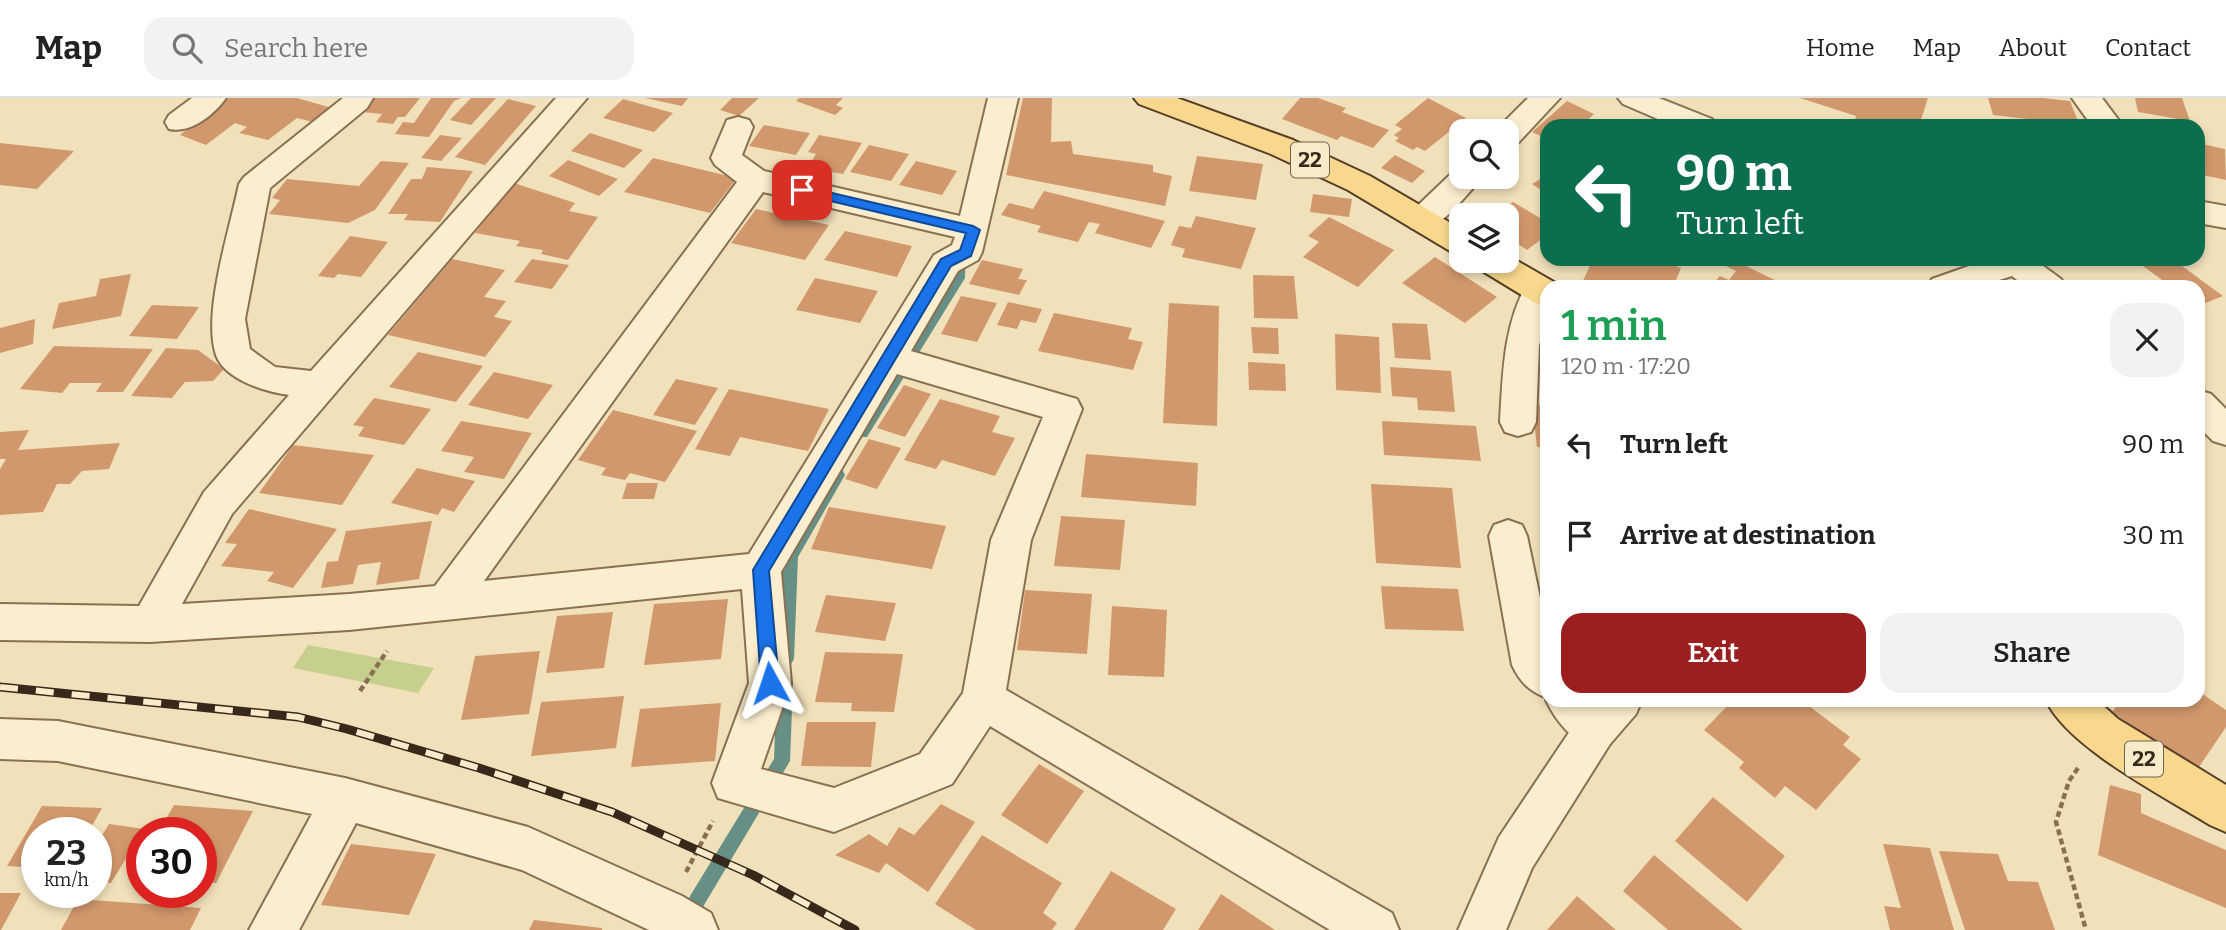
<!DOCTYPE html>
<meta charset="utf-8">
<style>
:root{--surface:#fff;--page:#f2f2f2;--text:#222;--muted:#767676;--line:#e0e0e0;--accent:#9c1f1f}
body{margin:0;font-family:Bitter,serif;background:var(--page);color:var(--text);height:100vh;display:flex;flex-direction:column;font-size:26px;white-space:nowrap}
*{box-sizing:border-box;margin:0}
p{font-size:23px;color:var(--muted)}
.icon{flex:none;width:38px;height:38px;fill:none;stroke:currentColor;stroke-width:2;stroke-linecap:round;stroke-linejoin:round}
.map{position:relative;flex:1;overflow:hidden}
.side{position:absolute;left:1540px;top:182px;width:665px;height:427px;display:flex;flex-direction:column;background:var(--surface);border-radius:21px;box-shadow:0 4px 10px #0003}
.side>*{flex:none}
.hud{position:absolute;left:1540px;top:21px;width:665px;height:147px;border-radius:21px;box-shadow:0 4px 10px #0003;background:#0b6e4f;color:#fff;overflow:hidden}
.tools{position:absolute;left:1449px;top:21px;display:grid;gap:14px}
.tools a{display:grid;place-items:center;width:70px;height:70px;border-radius:14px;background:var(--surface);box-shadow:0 4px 10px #0003;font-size:35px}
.speed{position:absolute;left:21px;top:719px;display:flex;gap:14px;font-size:35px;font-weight:700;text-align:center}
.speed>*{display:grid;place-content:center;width:91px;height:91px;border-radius:50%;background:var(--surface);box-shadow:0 4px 10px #0003;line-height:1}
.speed small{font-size:18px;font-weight:400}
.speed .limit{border:10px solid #d22;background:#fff;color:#111}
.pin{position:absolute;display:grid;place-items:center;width:60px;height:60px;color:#fff;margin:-30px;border-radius:14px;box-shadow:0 4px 10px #0006}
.me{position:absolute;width:77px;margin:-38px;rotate:355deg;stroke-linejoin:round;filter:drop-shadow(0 0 5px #0008)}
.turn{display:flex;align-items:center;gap:24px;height:147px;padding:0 21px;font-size:32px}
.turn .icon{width:91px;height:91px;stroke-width:2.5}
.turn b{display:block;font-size:49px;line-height:60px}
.round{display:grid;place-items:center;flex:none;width:74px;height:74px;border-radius:21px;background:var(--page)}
.overview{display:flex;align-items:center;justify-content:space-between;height:119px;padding:0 21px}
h1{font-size:42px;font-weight:600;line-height:52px;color:#1e9e55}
.action{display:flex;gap:14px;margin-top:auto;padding:14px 21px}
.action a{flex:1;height:80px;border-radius:21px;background:var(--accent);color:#fff;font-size:28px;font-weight:600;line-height:80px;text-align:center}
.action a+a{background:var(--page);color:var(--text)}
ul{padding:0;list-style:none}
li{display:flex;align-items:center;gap:21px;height:91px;padding:0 21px}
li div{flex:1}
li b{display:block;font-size:26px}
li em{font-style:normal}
header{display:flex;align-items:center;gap:42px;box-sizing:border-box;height:98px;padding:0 35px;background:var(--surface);border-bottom:2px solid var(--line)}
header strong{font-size:33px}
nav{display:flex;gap:38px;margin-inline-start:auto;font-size:24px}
.search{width:490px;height:63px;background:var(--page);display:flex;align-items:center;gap:18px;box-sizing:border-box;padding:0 24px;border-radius:21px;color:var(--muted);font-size:26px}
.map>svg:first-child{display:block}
.green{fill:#c7cf8e}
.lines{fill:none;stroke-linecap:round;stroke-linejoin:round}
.stream{fill:#668f85;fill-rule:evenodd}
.building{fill:#d2986d}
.minor-casing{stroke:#897053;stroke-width:4}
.tertiary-casing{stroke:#897053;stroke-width:4}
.primary-casing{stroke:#563e28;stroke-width:4}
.path{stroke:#897053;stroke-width:4.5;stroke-dasharray:6 3.5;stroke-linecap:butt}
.minor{fill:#fbeece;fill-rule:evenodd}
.tertiary{fill:#fbeece;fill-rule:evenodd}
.primary{fill:#f9d88d;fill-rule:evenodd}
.rail-casing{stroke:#36281a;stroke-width:9}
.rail{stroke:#f8ebca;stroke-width:6;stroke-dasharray:18;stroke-linecap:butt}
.route{fill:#1a73e8;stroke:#114b97;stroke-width:2}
.labels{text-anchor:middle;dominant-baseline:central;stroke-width:6;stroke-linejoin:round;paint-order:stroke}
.shield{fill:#f8ebca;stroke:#70624f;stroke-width:2}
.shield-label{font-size:21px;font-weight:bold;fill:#36281a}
</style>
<header>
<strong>Map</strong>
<div class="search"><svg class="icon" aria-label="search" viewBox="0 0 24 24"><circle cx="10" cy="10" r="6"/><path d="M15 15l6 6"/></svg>Search here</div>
<nav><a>Home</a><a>Map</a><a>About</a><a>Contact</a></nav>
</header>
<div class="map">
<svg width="2226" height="832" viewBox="0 0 2226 832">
<rect width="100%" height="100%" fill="#f1e1ba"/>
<path class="green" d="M308,547L434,570L418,595L293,570Z"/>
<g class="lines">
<path class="stream" d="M960,152L966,156L965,180L867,339H857L855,335L857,331L953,180L954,156Z
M838,372L843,373L845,377L798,459L794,561L791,566L786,568L781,566L778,561L784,458L833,373Z
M785,578L790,580L793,585L790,663L704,807L698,832H680L690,798L774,661L777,585L780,580Z"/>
</g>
<path class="building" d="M229,0H297L332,10L316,25L297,20L268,42L239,35L247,29L235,25L206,47L180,37Z
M373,0H420L405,19H398L393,26L376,24L382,16L362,14Z
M431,0H461L454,3L429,39L395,36L403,24L414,25Z
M471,0H496L471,27L450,22Z
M645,0H688L682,8Z
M732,0H759L739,18L720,12Z
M799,0H843L836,7L843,10L835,17L796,3Z
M1023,0H1052L1051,44L1071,43L1073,56L1153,67V74L1172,78L1165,108L1006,77Z
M1300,0H1318L1346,10L1342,14L1389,32L1373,50L1341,38L1337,42L1282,21Z
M1428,0L1466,20L1425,53L1417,49L1413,52L1395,43L1399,40L1394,37L1402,31L1395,27Z
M1800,0H1928L1919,28H1873L1855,22L1856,18Z
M1988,0H2043L2070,3L2080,28H2047L2046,23L1993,17Z
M2135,0H2182L2190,23L2138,14Z
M508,1L536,8L485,67L455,59Z
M623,1L673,15L654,34L603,20Z
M1567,3L1594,16L1581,28H1547V41L1532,34Z
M764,27L810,35L796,57L749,48Z
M590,35L643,52L624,70L571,53Z
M440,37L462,40L441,63L421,60Z
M819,37L862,45L843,76L824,73L826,69L810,66L816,56L808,54Z
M0,45L74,53L37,91L0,87Z
M2198,45L2225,51L2226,82L2198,76Z
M869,47L909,56L891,83L850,74Z
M1395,57L1425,73L1412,85L1381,70Z
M1197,58L1263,66L1256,102L1189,93Z
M653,60L737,80L710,115L624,94Z
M568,62L618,81L599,98L549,78Z
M381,63L409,65L375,112L348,125L269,116L280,102L272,100L287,81L359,88Z
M916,63L957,73L942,97L899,87Z
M427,69L473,73L440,124L404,122L408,116H388L411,81H422Z
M1547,77V96L1532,86Z
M514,85L575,105L569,113L598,119L568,162L541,156L543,152L516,148L520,143L475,135Z
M1044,93L1165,123L1151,150L1095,135L1100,126L1089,124L1078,144L1037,134L1041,128L1001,117L1009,105L1033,111Z
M1313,96L1352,101L1349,119L1310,114Z
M1513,104L1547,124V137L1527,152L1507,139V117H1494Z
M756,111L829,127L805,162L731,145Z
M1196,118L1256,130L1241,171L1182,159L1185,151L1171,147L1179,128L1191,130Z
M1329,119L1394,152L1358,189L1303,159L1319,144L1308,138Z
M845,133L912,148L897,179L824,162Z
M350,138L388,144L361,179L338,176L334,180L318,178Z
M1435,159L1497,199L1465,225L1402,185Z
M452,161L505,172L484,199L506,203L494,219L512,223L485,259L388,237Z
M532,161L569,167L552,191L514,184Z
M1593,161H1656L1681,170L1673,189H1580Z
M1721,161H1752L1746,168L1789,189H1710L1720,178L1729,182L1736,173L1718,164Z
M2133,161H2187L2178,165L2223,198L2198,208V189H2154L2165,184Z
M982,162L1023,171L1018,181L1027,182L1019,197L969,186Z
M131,176L121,218L52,231L59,205L96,198L100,181Z
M1253,177L1294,178L1298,221L1254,220Z
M815,180L878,193L860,225L796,212Z
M961,198L997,205L977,244L941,236Z
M1008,204L1042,211L1036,225L1021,222L1017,231L997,227Z
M1169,205L1219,208L1217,328L1163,325Z
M152,207L199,209L177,241L129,238Z
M1054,215L1132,230L1128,241L1143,244L1133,272L1038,253Z
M35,221L33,246L0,255V230Z
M1392,225L1427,226L1431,262L1395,260Z
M1251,229L1278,230L1279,256L1253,255Z
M1541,234L1547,235V278L1535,275Z
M1335,236L1379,239L1381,295L1336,292Z
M54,248L153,251L123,294H96L102,285H70L62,295L20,291Z
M166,250L198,252L224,271L213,283L185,284L172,300L131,298Z
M418,254L483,268L456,304L389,289Z
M1248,264L1285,266L1286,293L1249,292Z
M1390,269L1451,273L1455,314L1418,312L1417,300L1392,298Z
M494,274L553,287L528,321L468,307Z
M676,281L718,290L695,327L653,317Z
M904,287L931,296L905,339L877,330Z
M729,291L829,311L808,353L740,339L730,358L695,351Z
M374,300L431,311L404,347L358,338L364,329L353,327Z
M940,301L1000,318L992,334L1015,340L995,378L942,362L936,371L904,362Z
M1532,306L1547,307V350L1537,349Z
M613,312L697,333L665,384L630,375L625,382L601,377L606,370L578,362Z
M461,323L532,335L504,381L464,374L474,359L441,353Z
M1382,323L1476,328L1481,363L1384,357Z
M29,332L18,352L120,345L109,371L82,373L70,386H57L43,414L0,417V371L6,361H0V334Z
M869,341L901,350L877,391L845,381Z
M293,347L374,357L342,407L259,395Z
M1086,356L1198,365L1196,408L1081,399Z
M417,370L475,383L454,414L442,410L438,417L391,405Z
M627,385H658L654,401H622Z
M1371,386L1452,390L1461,470L1376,465Z
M829,409L946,428L932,471L811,451Z
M249,411L337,431L293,490L267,483L274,474L221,468L237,446L225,445Z
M1061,418L1125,422L1120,472L1054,468Z
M432,423L419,481L376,487L381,464L358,467L353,486L321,490L327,464L338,463L346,433Z
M1381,488L1458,491L1464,533L1385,531Z
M1025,492L1092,496L1087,556L1017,552Z
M826,497L896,505L885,543L815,534Z
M728,501L721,561L644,567L654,506Z
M1112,508L1167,512L1164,579L1108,577Z
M613,514L604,570L546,575L557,518Z
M540,553L529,616L461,622L475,558Z
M825,554L903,556L894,614L851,613L852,605L815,604Z
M2198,593L2226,612V629L2197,672L2112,614L2121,602H2198Z
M624,598L616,650L531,658L541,604Z
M1733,602H1801L1850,639L1843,647L1861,661L1816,712L1785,688L1775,700L1739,670L1744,664L1704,632Z
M721,605L715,663L631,669L640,611Z
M807,624H876L871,669L801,668Z
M1039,666L1084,693L1047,746L1001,717Z
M2110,687L2141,696V715L2226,752V810L2098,757Z
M1713,699L1785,758L1747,804L1675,743Z
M941,706L975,724L928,794L886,765L879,775L835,757L869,736L887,748L899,729L914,737Z
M174,707L253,713L216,785L201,784V735H158Z
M42,708L102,710L88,735H37V770L7,768Z
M109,726L144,731L111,785L96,783V747Z
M982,737L1062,785L1043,815L1057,825L1052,832H976L935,806Z
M351,746L436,756L409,817L321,807Z
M1883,746L1930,750L1954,832H1890L1884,808L1901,810Z
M1939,753L1998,756L2008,783L2038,784L2055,832H1965Z
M1654,757L1743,832H1668L1623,793Z
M1111,773L1176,811L1163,832H1074Z
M0,795H21L1,832H0Z
M1221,796L1275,832H1198Z
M1577,798L1616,832H1547Z
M78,801L201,810L190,832H61Z
M534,822L602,830V832H529Z"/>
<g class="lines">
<g class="minor-casing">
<path id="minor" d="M192,0H226C214,17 190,36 169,31L165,24L169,17Z
M343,0H373L367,10L270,90L245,221L250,251L275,269L311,273L556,0H587L232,416L182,506L349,496L435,488L737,84L715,67L711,60L727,22L738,19L749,22L753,29L742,57L764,73L960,118L988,0H1018L982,154L978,162L958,173L911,253L1077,301L1082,311L1031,442L1006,592L1392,815L1399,832H1330L990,628L952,686L834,734L718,700L712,685L749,585L742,491L349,532L150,544L0,542V506L139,508L204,394L289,297C266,294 225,282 216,257C202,215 230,131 239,86L244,79ZM763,94L955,139L952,147L934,157L749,456L484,483ZM897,276L1043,319L991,442L963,595L920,656L834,690L761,671L791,585L781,474Z
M1528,0H1560L1518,45L1507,48V33H1495Z
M1618,0H1659L1712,21L1716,28H1674L1623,6Z
M2072,0H2102L2123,28H2092Z
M1461,70V79H1481L1477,86C1459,104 1438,137 1411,130L1406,122L1411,114L1455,72Z
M2198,103L2226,108V130L2198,125Z
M1989,161H2045L2042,167L2061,181L2066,189H2026L2012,178L1976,189H1927L1932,181Z
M1540,180L1552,184L1555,189H1547V223L1539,247L1536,324L1531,334L1518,338L1505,334L1500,324C1503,276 1503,227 1528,184Z
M2198,292L2211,296L2226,311V347L2213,343L2198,328Z
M1508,422L1522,427L1527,438L1547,533V602H1595L1610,618L1617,632L1610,646L1595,652C1573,643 1556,624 1546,602L1547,600C1529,593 1520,584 1512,567L1489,438L1494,427Z
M0,621L58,623L345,680L528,729L682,798L711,815L718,832H649L522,772L356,725L299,832H249L312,716L58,663L0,661Z"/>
</g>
<g class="tertiary-casing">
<path id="tertiary" d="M1594,602H1642L1636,616L1610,646L1532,770L1506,832H1458L1499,739L1580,618Z"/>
</g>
<g class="primary-casing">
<path id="primary" d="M1134,0H1177L1293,42L1370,78L1461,131V156L1450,153L1348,92L1271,56L1139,6Z
M1507,157L1559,187L1547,189V208L1535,205L1479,171L1475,163H1507Z
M2046,602H2097L2118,621L2226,687V734L2210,727C2165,699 2067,649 2046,602Z"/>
</g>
<path class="path" d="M360,593L387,553
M2078,670L2069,683L2056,724L2086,832
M686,774L713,723"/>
<use href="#minor" class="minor"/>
<use href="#tertiary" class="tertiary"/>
<use href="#primary" class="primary"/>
<g class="rail-casing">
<path id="rail" d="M0,589L298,619L347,631L479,670L612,714L753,777L855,832"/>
</g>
<use href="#rail" class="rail"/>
</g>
<path class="route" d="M802,88L973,128L980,132L971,158L951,168L769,473L779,585L776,591L770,593L764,591L761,585L753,472L941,161L960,152L966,135L797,95L795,92Z"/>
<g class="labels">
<g class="shield">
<rect x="1291" y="44.5" width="38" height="35" rx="5"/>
<rect x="2125" y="643.5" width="38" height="35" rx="5"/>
</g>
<g class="shield-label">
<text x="1310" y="62">22</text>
<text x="2144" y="661">22</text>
</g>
</g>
</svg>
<div class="tools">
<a><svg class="icon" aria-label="search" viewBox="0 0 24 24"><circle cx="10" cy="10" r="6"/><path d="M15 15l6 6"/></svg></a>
<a><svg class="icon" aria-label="layers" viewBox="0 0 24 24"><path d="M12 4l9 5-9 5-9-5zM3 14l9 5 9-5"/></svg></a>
</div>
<div class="speed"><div>23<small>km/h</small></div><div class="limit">30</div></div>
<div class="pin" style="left:802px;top:92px;background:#d93025"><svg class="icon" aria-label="arrive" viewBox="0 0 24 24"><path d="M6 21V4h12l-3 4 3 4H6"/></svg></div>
<svg class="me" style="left:770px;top:585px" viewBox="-20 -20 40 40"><path d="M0-17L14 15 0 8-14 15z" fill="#1a73e8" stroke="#fff" stroke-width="4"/></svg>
<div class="hud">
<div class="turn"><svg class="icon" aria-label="left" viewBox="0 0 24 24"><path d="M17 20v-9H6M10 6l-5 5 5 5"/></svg><div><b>90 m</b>Turn left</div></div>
</div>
<section class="side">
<div class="overview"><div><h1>1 min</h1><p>120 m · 17:20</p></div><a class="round"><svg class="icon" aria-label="close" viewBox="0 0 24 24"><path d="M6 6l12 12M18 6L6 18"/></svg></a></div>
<ul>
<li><svg class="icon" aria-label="left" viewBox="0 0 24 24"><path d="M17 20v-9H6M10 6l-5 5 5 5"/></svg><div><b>Turn left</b></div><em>90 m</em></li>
<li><svg class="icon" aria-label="arrive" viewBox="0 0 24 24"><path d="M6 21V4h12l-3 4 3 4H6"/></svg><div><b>Arrive at destination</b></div><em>30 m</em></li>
</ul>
<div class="action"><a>Exit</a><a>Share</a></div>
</section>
</div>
